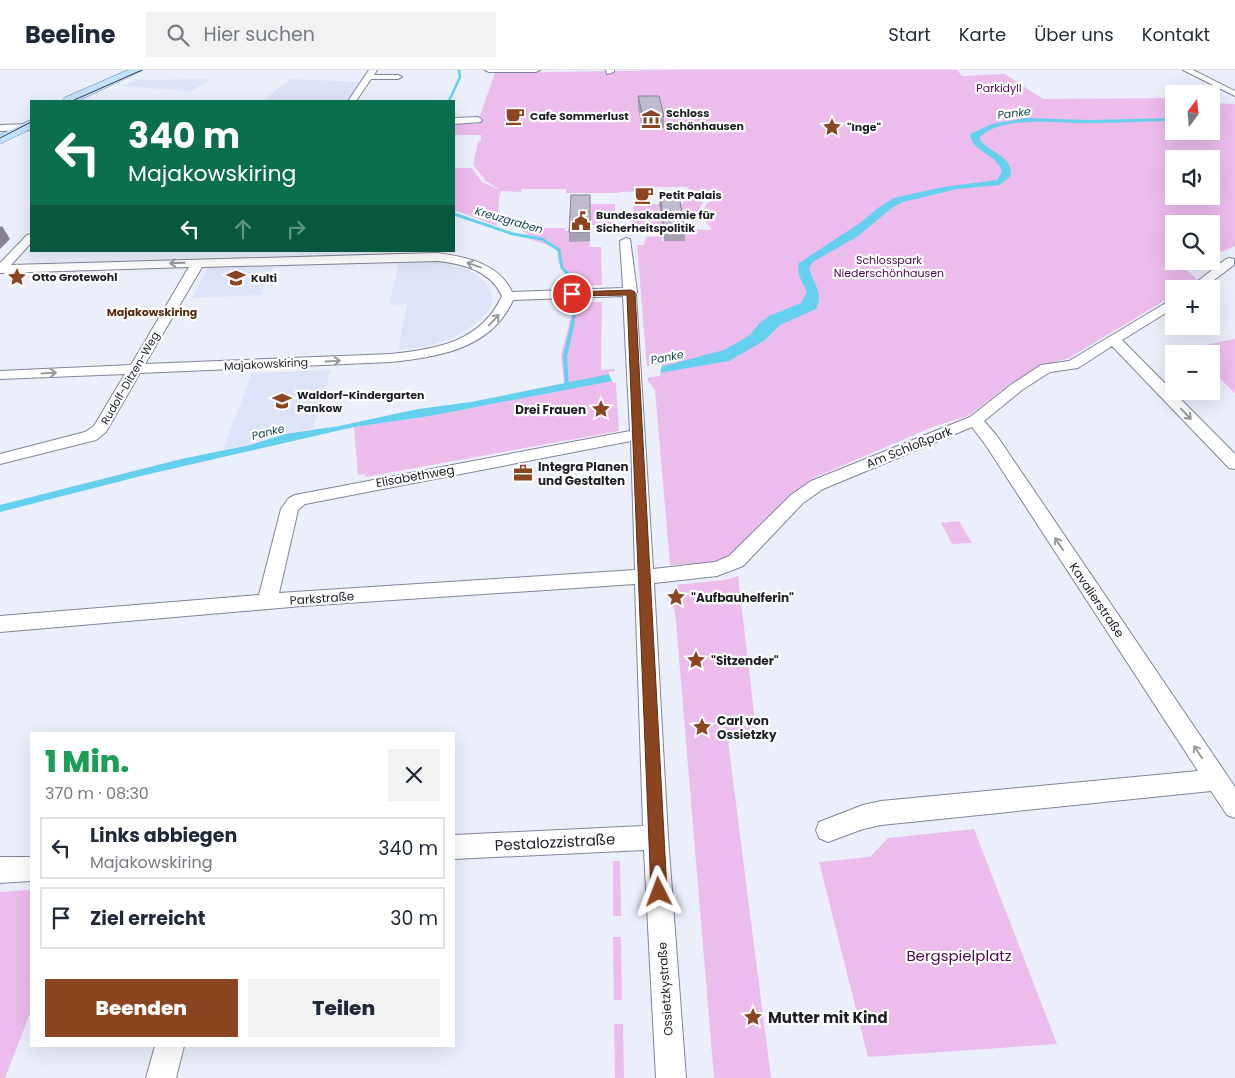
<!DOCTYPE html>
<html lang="de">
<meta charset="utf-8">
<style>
:root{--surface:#fff;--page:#f2f2f3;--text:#1f2937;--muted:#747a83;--line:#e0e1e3;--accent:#8c4521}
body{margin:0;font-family:Poppins,sans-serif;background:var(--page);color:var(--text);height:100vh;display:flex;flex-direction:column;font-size:19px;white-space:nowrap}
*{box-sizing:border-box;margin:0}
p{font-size:16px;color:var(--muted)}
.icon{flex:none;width:28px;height:28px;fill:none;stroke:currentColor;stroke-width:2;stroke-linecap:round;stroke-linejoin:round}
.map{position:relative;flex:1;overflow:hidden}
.details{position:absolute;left:30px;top:662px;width:425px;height:315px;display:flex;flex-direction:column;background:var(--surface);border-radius:0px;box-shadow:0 5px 20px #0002}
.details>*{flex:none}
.top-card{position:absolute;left:30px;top:30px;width:425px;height:152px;border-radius:0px;box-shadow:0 5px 20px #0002;background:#0b6e4f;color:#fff;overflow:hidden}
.needle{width:32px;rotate:16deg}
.tools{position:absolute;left:1165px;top:15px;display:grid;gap:10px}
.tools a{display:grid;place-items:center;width:55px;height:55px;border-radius:0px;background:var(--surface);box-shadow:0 5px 20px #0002;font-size:25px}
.pin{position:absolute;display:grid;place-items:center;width:42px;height:42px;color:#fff;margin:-21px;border:2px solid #fff;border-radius:50%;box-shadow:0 1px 5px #0007}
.me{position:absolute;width:55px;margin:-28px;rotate:357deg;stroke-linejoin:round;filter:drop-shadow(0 0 4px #0008)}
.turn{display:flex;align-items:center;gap:18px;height:105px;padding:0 15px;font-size:22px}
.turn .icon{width:65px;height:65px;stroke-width:2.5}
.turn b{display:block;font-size:35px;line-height:42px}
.lanes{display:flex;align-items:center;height:48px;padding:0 15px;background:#0003;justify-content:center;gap:25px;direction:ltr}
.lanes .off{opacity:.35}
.round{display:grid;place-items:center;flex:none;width:52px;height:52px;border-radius:0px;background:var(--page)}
.overview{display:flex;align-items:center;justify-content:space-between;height:85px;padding:0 15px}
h1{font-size:30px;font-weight:800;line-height:38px;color:#1e9e55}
.action{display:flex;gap:10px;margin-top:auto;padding:10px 15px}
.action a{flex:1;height:58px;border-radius:0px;background:var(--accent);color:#fff;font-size:20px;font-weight:800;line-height:58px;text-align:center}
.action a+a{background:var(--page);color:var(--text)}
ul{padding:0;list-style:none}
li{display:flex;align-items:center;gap:15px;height:62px;margin:0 10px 8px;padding:0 5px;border:2px solid var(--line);border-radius:0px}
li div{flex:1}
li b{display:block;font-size:19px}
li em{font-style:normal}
header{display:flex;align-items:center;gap:30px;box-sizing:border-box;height:70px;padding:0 25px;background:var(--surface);border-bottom:1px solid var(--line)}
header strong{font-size:24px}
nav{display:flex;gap:28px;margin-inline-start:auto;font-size:18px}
.search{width:350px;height:45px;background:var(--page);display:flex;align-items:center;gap:12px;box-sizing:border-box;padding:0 18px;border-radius:0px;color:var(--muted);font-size:19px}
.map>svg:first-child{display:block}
.built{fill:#dde4fa}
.green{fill:#ecbced;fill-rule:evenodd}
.water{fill:#65d0ee}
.pier{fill:#ebeffc}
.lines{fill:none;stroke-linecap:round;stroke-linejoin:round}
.stream-far2{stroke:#65d0ee;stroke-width:2.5}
.stream-far1{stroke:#65d0ee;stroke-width:3}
.stream{stroke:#65d0ee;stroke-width:4}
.minor-casing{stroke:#7f8598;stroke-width:2}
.primary-casing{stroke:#6d91b3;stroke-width:1}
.minor{fill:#fff;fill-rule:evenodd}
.primary{fill:#c1e2ff;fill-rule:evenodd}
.tram{stroke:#3c3e46;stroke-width:1}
.wall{fill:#a5a0b2}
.shaded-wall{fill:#868291}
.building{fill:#c0bacf;stroke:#868291}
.oneway{stroke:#999a9d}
.route{fill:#8c4521;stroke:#5b2d15}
.labels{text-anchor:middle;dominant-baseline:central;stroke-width:4.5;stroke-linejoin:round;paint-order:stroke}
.far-park-label{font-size:11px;fill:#4f0554;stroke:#fff}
.far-poi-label{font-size:11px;font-weight:bold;fill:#1c1e25;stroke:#fff;text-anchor:start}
.far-water-label{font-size:11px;font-style:italic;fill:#12434f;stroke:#fff}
.far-neighbourhood-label{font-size:11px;font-weight:bold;fill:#58280f;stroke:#fff}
.far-street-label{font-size:11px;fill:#1c1e25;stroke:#fff}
.poi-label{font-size:12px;font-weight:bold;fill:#1c1e25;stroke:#fff;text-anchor:start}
.street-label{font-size:12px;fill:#1c1e25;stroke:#fff}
.near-street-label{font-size:15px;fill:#1c1e25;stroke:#fff}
.near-park-label{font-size:15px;fill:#4f0554;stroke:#fff}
.near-poi-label{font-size:15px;font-weight:bold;fill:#1c1e25;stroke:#fff;text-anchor:start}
</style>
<header>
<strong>Beeline</strong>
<div class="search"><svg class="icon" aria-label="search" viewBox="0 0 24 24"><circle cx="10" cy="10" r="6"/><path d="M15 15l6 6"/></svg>Hier suchen</div>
<nav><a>Start</a><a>Karte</a><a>Über uns</a><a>Kontakt</a></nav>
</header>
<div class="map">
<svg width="1235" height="1008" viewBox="0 0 1235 1008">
<rect width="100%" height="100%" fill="#ebeffc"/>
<path class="built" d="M211,9L191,21L122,16L136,10Z
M291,9L360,12L346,31H262Z
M399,192L440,193L461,197L474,203L486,213L492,224V233L488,242L474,255L452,268L431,275L398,280L407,234L389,235Z
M274,196L261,225L192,228L208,198Z
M331,300L313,358L223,380L252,303Z"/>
<path class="green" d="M679,0H957L962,6L1005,4L1043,29L1174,28V61H1211V33L1235,34V176L1211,186V154H1174V191H1203L1187,201L1197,209C1193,218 1183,219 1174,219V225L1069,288L1040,296L1010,314L968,346L935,356L813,408L767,448L732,484L720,490L707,493L670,495L655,320L648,311L637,175H644L646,167L661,166L662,171H684L682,159L712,160L701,145L707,133H709L710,130L702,129L701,132H703L698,143L680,144L678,134L684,133L683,127H690L688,117H648V121L620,122L619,123H566V119H522L521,122L501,121L499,127L497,156L454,140V98H472L482,112L500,120L486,111L473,95L478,71H481V65H454V54H477L495,3ZM1174,89H1211V126H1174Z
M590,134H615V155H590Z
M633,134H659L662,156H634Z
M522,158H565V161H570L590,171L589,177H601L602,215L570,216L571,210C563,201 557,195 558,182L553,177L527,168L530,166L522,160Z
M575,232H602L601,300L615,299L619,361L365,407V404L358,405L354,357L430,346L558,321L564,313L561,285Z
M1235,269V323L1211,300V284H1197L1195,277Z
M959,451L972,473L952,474L941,453Z
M738,506L757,669L728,671L771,1008H714L676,552L672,521L675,515L724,510Z
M974,759L1057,974L868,987L819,792L870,787L888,768Z
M613,791H620L621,846H613Z
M31,820V941L5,1008H0V822Z
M613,867H621L622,930H614Z
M614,954H623L624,1008H615Z"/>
<path class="water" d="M1026,48L1090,50L1174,48V51C1147,51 1120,53 1093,53C1064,54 1002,44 980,67V70C989,82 1016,88 1010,107L999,115L957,119L903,132L893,137L858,166L813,192L809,198C813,214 824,222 816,239L780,255L765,270L729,291L612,311L430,346L354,357L145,405L0,442V435L181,389L250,375L285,364L339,356L418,339L471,332L610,304L664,296L724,280L749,266L759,254L769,246L801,233L807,222C802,211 796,204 799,193L860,153L878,138L894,128L943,117L997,110L1002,102C998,84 971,82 970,64L992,54Z"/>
<path class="pier" d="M662,294L660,306L613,313L608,302Z"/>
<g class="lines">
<path class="stream-far2" d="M449,31L460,7L459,0"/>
<path class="stream-far1" d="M454,144L513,164L542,169L559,180L562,198L569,205
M572,253L574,246"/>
<path class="stream" d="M567,317L565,286L573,252"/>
<g class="minor-casing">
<path id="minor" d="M369,0H377L374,5H398L402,7L398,9H371L356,31H348Z
M485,0H540L536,2H489Z
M606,0H614V2L607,4Z
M1183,0H1193L1235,21V26Z
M478,47L482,50L481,52L454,54V48Z
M31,54V60L0,61V55Z
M31,164V173L11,195L437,183C466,187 499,193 512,222L623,218L620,171L626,168L630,169L637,222L636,224L653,499L715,492L729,486L791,425L811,411L970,347L1012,314L1041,295L1069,291L1174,228V238L1122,270L1235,384V399L1229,398L1112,276L1078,298L1050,302L1022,320L984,351L997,366L1235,717V748L1227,745L1211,721L881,755L863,759L828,772L819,768L816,760L819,752L863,735L881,731L1198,701L985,374L972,357L823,419L803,433L743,496L717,506L654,513L668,767L686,1008H656L644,780L454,789V765L643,756L635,514L302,536L0,562V546L259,525L281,439L289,428L295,425L630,361L623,226L513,230C491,279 439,287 391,292L140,303L106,362L96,370L0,394V384L85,362L94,356L125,304L0,309V301L131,295L189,197L0,203V193L27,165ZM437,191C463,194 490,200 502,226C481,272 437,279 391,284L145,294L202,197ZM631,371L635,500L279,523L298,440L305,434Z
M1230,188L1234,189V195L1202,219H1188L1226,189Z
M0,787H31V811L0,813Z
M155,976H184L176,1008H146Z"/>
</g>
<g class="primary-casing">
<path id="primary" d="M128,0H143L78,31H62L64,28Z
M31,50V59L0,74V65Z"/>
</g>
<use href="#minor" class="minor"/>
<use href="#primary" class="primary"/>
<path class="tram" d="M72,31L142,0
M0,68L31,52"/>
</g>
<path class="wall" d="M638,26L664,46V58H642L638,38Z
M590,125V171L569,172V162Z
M660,125L685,162V171H664L659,134Z"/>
<path class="shaded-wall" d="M2,156L10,169L0,179V157Z"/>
<path class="building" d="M638,26H659L664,46H643Z
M571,125H590V162H569Z
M660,125H679L685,162H665Z"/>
<defs><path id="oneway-shaft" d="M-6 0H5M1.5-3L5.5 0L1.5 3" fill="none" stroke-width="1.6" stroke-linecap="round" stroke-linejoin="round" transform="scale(1.25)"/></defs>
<g class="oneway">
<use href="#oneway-shaft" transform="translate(177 193) rotate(178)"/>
<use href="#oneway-shaft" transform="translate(474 195) rotate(-160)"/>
<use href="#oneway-shaft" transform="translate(494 250) rotate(-47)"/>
<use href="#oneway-shaft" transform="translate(333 291) rotate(-3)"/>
<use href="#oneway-shaft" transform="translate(49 303) rotate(-3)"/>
<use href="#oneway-shaft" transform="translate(1186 344) rotate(46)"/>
<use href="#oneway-shaft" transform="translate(1059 474) rotate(-124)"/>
<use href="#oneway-shaft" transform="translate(1198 682) rotate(-124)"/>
</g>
<path class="route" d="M631,220L635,222L667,822L665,828L659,830L654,828L651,822L627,225L572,226L568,224L572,222Z"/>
<defs>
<g id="cafe-bare" transform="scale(1.5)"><path d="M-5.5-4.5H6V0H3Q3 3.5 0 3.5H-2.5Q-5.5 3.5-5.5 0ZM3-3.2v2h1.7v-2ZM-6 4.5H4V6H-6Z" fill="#8c4521" stroke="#fff" stroke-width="2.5" paint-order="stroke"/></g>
<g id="museum-bare" transform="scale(1.5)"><path d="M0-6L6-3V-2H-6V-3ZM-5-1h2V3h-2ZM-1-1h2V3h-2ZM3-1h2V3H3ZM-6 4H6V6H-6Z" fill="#8c4521" stroke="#fff" stroke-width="2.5" paint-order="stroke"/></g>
<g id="sight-bare" transform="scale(1.5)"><path d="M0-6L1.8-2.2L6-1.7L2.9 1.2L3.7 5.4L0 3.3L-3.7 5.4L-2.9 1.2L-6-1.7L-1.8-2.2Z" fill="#8c4521" stroke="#fff" stroke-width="2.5" paint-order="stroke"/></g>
<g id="civic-bare" transform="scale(1.5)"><path d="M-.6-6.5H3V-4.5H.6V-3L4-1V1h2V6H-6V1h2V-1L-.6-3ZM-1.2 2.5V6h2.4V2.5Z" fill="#8c4521" stroke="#fff" stroke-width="2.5" paint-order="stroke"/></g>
<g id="school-bare" transform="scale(1.5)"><path d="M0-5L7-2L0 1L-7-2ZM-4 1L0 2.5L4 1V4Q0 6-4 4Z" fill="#8c4521" stroke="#fff" stroke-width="2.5" paint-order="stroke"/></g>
<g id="office-bare" transform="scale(1.5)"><path d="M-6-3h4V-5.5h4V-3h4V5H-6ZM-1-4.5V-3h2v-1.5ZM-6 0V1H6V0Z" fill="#8c4521" stroke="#fff" stroke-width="2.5" paint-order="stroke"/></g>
</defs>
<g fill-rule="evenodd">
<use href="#cafe-bare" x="515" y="46"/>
<use href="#museum-bare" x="651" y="49"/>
<use href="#sight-bare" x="832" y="57"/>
<use href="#cafe-bare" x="644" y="125"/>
<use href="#civic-bare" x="581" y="151"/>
<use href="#sight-bare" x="17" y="207"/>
<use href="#school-bare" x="236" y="208"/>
<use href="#school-bare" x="282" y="331"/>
<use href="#sight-bare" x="601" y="339"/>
<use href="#office-bare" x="523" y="403"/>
<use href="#sight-bare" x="676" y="527"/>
<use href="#sight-bare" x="696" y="590"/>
<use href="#sight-bare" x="702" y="657"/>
<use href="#sight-bare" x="753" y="947"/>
</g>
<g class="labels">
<g class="far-park-label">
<text x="999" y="18">Parkidyll</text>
<text x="889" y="190">Schlosspark<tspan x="889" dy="13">Niederschönhausen</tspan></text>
</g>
<g class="far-poi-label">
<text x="666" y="43">Schloss<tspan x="666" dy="13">Schönhausen</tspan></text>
<text x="530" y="46">Cafe Sommerlust</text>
<text x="847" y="57">"Inge"</text>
<text x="659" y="125">Petit Palais</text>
<text x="596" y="145">Bundesakademie für<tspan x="596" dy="13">Sicherheitspolitik</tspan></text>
<text x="32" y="207">Otto Grotewohl</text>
<text x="251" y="208">Kulti</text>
<text x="297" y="325">Waldorf-Kindergarten<tspan x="297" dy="13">Pankow</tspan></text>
</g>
<g class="far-water-label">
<text transform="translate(1014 43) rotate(-7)">Panke</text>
<text transform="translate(509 150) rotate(16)">Kreuzgraben</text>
<text transform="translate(667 287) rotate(-11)">Panke</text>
<text transform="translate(268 362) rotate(-14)">Panke</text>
</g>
<g class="far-neighbourhood-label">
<text x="152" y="242">Majakowskiring</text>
</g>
<g class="far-street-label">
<text transform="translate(266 294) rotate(-3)">Majakowskiring</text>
<text transform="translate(130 308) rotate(-60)">Rudolf-Ditzen-Weg</text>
</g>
<g class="poi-label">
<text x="586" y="339" text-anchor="end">Drei Frauen</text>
<text x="538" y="396">Integra Planen<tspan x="538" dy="14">und Gestalten</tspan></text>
<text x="691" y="527">"Aufbauhelferin"</text>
<text x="711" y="590">"Sitzender"</text>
<text x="717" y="650">Carl von<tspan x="717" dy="14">Ossietzky</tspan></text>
</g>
<g class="street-label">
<text transform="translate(909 377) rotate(-22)">Am Schloßpark</text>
<text transform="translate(415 406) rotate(-10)">Elisabethweg</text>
<text transform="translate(322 528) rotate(-4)">Parkstraße</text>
<text transform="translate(1097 530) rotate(56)">Kavalierstraße</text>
<text transform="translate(665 919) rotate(-94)">Ossietzkystraße</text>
</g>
<g class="near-street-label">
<text transform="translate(555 772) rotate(-3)">Pestalozzistraße</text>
</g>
<g class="near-park-label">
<text x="959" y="885">Bergspielplatz</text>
</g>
<g class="near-poi-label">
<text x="768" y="947">Mutter mit Kind</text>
</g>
</g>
</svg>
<div class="tools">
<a><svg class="needle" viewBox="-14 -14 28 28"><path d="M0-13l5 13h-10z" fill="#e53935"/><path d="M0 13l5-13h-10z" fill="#747a83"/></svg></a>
<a><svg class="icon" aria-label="sound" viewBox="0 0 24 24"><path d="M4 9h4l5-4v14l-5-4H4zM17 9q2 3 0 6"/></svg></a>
<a><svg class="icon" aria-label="search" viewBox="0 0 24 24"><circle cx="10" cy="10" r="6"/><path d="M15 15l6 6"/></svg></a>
<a>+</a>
<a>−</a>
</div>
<div class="pin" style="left:572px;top:224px;background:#d93025"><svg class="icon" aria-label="arrive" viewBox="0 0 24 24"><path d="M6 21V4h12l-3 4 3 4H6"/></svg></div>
<svg class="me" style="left:659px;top:822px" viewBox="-20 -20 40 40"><path d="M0-17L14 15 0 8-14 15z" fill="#8c4521" stroke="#fff" stroke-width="4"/></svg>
<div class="top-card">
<div class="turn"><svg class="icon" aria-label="left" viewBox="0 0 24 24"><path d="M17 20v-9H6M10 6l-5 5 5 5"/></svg><div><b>340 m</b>Majakowskiring</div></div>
<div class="lanes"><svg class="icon" aria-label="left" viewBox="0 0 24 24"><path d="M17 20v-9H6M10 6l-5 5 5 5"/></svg><svg class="icon off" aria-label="ahead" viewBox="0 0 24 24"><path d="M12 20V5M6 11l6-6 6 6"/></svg><svg class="icon off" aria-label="right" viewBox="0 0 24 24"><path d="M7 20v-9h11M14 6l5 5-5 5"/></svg></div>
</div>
<section class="details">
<div class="overview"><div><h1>1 Min.</h1><p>370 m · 08:30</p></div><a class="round"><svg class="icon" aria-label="close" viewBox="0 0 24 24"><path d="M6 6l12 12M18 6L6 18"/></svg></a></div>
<ul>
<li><svg class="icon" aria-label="left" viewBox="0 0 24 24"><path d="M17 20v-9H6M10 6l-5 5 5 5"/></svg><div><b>Links abbiegen</b><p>Majakowskiring</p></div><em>340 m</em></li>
<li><svg class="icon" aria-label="arrive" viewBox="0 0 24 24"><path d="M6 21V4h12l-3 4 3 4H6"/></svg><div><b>Ziel erreicht</b></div><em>30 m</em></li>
</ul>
<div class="action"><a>Beenden</a><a>Teilen</a></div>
</section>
</div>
